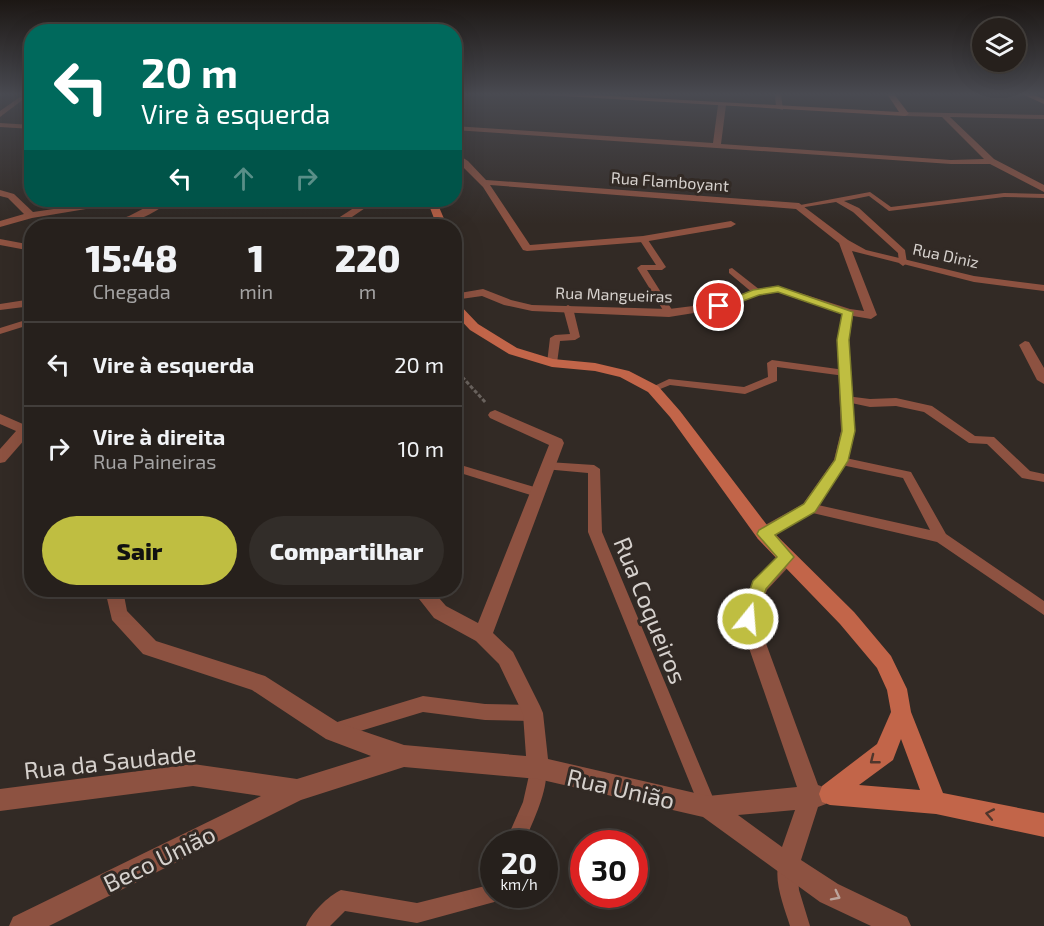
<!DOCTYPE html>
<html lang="pt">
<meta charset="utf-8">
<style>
:root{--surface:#26201c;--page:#322d29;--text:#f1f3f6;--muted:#a4a3a3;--line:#423e3b;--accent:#bfbe41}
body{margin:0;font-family:"Exo 2",sans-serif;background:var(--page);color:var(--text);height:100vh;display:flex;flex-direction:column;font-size:22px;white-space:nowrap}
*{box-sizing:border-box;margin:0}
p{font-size:20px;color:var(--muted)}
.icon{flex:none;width:33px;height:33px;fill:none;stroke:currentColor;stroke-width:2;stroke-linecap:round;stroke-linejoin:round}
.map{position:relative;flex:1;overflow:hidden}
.drawer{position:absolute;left:24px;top:219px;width:438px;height:378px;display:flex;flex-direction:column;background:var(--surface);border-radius:24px;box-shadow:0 6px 24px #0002,0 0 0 2px var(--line)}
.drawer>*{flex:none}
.guide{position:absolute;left:24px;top:24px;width:438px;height:183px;border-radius:24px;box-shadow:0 6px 24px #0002,0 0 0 2px var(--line);background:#00695c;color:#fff;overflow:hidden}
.fabs{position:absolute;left:972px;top:18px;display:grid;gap:12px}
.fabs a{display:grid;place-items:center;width:54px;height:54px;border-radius:50%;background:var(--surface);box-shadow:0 6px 24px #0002,0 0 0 2px var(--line);font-size:30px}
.speed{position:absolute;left:480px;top:830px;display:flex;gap:12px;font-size:30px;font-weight:700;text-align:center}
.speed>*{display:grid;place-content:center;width:78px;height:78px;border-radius:50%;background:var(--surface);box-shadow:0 6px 24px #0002,0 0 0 2px var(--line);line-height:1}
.speed small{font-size:15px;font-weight:400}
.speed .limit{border:9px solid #d22;background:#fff;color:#111}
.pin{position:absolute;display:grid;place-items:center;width:51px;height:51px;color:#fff;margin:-26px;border:3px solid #fff;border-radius:50%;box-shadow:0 2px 6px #0007}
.me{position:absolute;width:66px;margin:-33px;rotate:17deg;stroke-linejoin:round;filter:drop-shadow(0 0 4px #0008)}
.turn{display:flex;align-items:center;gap:21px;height:126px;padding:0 18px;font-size:27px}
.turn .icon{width:78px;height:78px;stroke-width:2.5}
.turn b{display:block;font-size:42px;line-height:51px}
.lanes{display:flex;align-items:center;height:57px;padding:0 18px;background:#0003;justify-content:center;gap:30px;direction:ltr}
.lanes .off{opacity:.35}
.eta{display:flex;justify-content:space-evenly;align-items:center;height:102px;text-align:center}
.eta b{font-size:36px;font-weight:800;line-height:42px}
.cta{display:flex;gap:12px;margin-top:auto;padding:12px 18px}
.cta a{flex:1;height:69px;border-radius:36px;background:var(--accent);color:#111;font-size:24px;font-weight:800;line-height:69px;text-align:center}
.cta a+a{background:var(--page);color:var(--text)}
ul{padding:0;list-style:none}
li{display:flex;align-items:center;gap:18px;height:84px;padding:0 18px;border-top:2px solid var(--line)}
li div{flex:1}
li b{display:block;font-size:22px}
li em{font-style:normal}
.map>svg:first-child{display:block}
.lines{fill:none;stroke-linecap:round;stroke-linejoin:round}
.path{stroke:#6a635e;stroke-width:3;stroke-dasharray:4 2;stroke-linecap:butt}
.lane{fill:#8d5241;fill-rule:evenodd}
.street{fill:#8d5241;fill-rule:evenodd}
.secondary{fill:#c26549;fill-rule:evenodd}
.oneway{stroke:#4f362c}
.oneway2{stroke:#bca59c}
.route{fill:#bfbe41;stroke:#7c7c2a;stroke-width:1.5}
.labels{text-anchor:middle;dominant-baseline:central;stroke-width:6;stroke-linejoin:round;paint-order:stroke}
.far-street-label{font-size:16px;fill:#d6d1cd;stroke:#322a25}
.near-street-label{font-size:24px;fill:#d6d1cd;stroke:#322a25}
</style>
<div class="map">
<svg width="1044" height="926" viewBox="0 0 1044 926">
<rect width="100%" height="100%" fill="#322a25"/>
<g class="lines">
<path class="path" d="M454,368L486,403"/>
<path class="lane" d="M870,192L891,207L1004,193L1044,194V198L1004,197L889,211L869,196L844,201L859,208L905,250L907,263L903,266L899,263L898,253L853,212L836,202L799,208L795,206Z
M640,237H646L666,267L662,270H647L674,313L672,315H666L637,268L641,265H656L639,239Z
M732,268L760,290V294H754L729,273V269Z
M568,305L573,308L580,337L575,340L560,341L557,363L552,366L548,365L547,363L550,338L555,335L570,334L563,308Z
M32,318V324L0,334V328Z
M772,360L845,370L850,373L845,376L777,367V381L745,394L670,385L653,392L648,389L669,379L744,387L768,377L767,363Z
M846,396L870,399L896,398L932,406L975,436L994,437L1030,471L1044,474V482L1022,478L987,444L969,443L924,412L896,406L870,407L842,401L841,399L842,397Z
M841,457L911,472L946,534L1044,601V615L937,542L804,511L803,508L804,505L809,503L930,530L903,478L837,464L835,461L837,458Z
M548,462L594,465L600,469L602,532L717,807L714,813L708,816L702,813L588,532V473L544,469L542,466L544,463Z
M454,463L541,489L543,492L541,495L537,497L454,471Z
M423,696L485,704L533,705L539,707L541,713L539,719L533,721L485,720L423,712L334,739L328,737L326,731L328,725L334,723Z
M538,759L544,762C553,782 532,823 524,843H505L523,802L532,762Z
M787,855L794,858L797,865L799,890L810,926H790C784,906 772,879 780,858Z
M494,878V894H501L498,901L417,923L345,911L330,926H306C311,913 328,896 341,890L417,903L485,886L487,881Z"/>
<path class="street" d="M775,94H781L783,110L776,108Z
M20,97L25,98L0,117V111Z
M722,103L726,105L721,144L951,160L984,159L942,117L905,116L902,112L1044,115V119L950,117L994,159L1044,185V192L990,164H951L454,130V126L713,143L718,105Z
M0,123L32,125V129L0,127Z
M454,152L468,161L486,180L799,203L848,240L866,250L974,276L1044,285V291L974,282L852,251L877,315L871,319L853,316L849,340L855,431L848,461L815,512L764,540L758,539L756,534L758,529L803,504L834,460L841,431L837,340L842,314L777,292L759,295L719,309L669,317L532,311L504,305L482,296L454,300V294L483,289L511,300L532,305L669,309L717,303L753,290L778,286L850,309L864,311L839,243L796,209L490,185L530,245L643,236L731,221L736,224L731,227L643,242L527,251L523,250L483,187L454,158Z
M0,190L14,194L33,212L81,205L92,200H103L86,209L32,218L0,227V221L24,214L8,198L0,196Z
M160,200H171C154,215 124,228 101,226L129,216Z
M366,200H377L346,221L383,223L388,226H326Z
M0,239L32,245V251L0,245Z
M32,299V306L0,310V304Z
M1025,341L1029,342L1044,368V384L1037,380L1019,345Z
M495,410L562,439L564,443L493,633L513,652L540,706L543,713L548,759L708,796L797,787L739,619L753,581L781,552L787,550L793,552L796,557L793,562L767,590L757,619L818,785L826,788L829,796L826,804L818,807L801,860L838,884L907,917L911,926H871L820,902L703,817L538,779L404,767L301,800L49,926H9L13,917L261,796L193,786L0,811V789L193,764L297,779L371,756L326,739L252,690L143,654L112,620L105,590H123L127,611L156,641L265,676L339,723L404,745L526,756L523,714L499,664L476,641L434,618L412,590H432L446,606L478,623L549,445L490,418L488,415L490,412ZM795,810L782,847L738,815Z
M0,414L32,428V441L26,438L5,462L0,463V449L16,431L0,424Z"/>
<path class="secondary" d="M528,94H578L899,112L887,94H894L909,114L905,116Z
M1022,94H1032L1044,99V104Z
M427,200H436L445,221L444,226H434L435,221Z
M454,302L458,303L478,324L517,348L553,359L595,363L629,371L658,386L680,411L770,529L854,612L891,656L907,689L911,712L943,793L1044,813V837L936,814L830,805L822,802L819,794L822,786L877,744L891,712L887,690L877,668L840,624L758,539L670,417L648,392L620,377L595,371L552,367L509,354L470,330L454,313ZM901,739L920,790L859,785L893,760Z"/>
</g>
<defs><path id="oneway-chevron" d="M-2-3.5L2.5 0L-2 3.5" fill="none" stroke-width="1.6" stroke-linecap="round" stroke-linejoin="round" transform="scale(1.5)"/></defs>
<g class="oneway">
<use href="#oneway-chevron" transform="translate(874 760) rotate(142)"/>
<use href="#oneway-chevron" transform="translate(990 814) rotate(-169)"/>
</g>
<use class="oneway2" href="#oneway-chevron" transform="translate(836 896) rotate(27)"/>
<linearGradient id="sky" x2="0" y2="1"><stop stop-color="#1c1714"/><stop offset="0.42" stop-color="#494a51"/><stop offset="1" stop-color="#494a51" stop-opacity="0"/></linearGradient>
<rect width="1044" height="224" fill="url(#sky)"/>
<path class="route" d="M778,286L853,312L849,340L855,431L848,461L815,512L775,535L794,557L766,589L754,625L748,627L742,625L740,619L753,581L777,557L757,534L759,530L804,504L835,460L842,431L837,340L842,314L778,292L759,295L719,310L714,306L753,290Z"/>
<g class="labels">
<g class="far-street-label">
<text transform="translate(670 181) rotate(4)">Rua Flamboyant</text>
<text transform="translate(946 255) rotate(12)">Rua Diniz</text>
<text transform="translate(614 294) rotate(2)">Rua Mangueiras</text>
</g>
<g class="near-street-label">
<text transform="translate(651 610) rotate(68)">Rua Coqueiros</text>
<text transform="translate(110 761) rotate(-6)">Rua da Saudade</text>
<text transform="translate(621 788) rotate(13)">Rua União</text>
<text transform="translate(159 858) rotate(-26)">Beco União</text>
</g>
</g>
</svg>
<div class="fabs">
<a><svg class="icon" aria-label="layers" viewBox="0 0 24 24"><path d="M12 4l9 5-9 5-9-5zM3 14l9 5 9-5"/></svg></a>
</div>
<div class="speed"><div>20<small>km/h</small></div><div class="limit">30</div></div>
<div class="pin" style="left:719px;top:306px;background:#d93025"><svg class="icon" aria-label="arrive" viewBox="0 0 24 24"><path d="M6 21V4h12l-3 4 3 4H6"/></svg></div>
<svg class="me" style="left:748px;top:619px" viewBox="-20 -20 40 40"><circle r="17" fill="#bfbe41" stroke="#fff" stroke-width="3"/><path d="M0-11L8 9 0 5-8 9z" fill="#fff"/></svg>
<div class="guide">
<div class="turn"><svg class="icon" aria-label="left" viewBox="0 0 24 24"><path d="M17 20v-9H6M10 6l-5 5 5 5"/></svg><div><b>20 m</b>Vire à esquerda</div></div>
<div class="lanes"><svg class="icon" aria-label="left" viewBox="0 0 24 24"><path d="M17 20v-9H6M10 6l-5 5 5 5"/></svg><svg class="icon off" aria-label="ahead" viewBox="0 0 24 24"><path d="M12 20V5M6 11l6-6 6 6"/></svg><svg class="icon off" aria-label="right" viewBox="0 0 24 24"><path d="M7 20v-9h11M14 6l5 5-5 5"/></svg></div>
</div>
<section class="drawer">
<div class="eta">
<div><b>15:48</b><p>Chegada</p></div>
<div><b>1</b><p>min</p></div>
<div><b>220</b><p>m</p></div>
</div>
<ul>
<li><svg class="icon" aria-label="left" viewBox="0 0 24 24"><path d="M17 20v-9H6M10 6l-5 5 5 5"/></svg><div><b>Vire à esquerda</b></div><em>20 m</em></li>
<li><svg class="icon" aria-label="right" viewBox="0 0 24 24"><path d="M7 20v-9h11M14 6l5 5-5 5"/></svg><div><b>Vire à direita</b><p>Rua Paineiras</p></div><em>10 m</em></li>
</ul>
<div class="cta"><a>Sair</a><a>Compartilhar</a></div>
</section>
</div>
